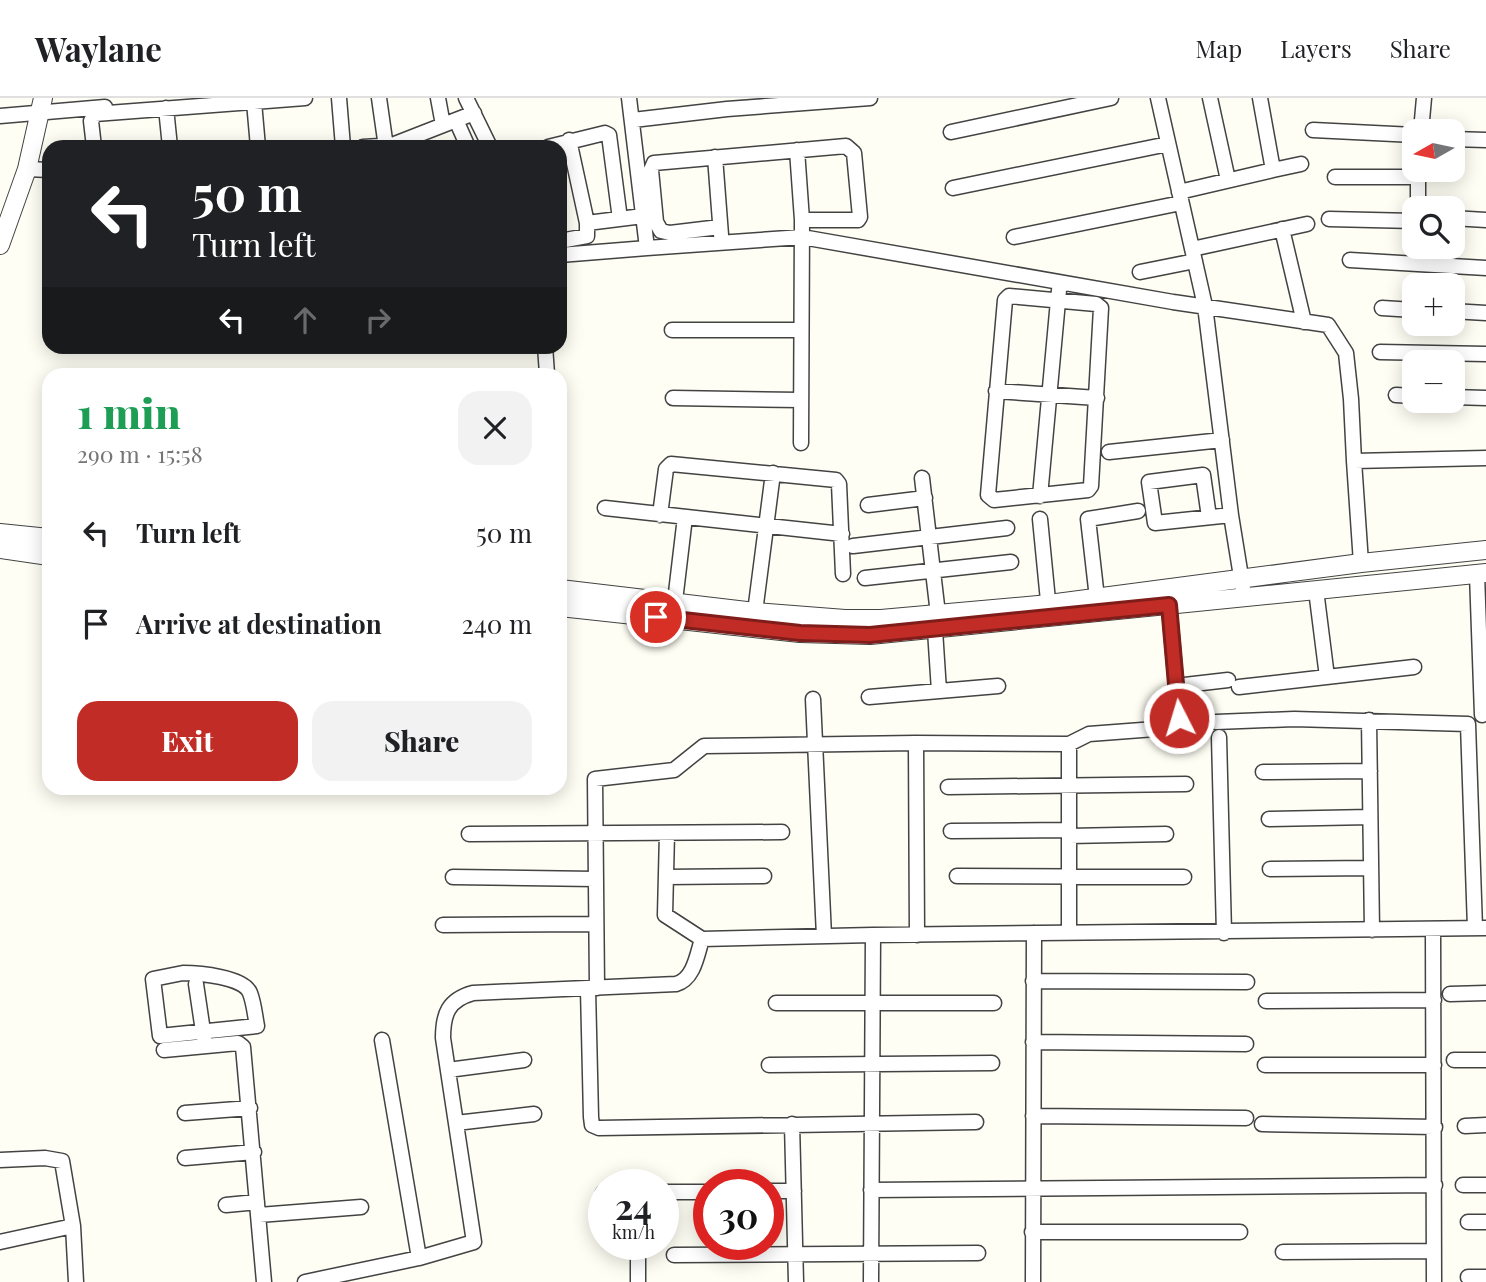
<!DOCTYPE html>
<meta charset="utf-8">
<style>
:root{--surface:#fff;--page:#f2f2f2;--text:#202124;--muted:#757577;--line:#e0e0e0;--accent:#c22c26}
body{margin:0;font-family:"Playfair Display",serif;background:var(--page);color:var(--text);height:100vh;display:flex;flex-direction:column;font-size:26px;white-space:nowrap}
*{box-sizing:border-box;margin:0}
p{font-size:23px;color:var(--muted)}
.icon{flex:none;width:38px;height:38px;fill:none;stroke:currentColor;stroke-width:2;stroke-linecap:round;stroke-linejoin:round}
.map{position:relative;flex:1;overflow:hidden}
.details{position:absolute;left:42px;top:270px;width:525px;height:427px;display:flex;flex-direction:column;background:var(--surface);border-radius:21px;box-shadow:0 4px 18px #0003}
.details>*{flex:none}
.guide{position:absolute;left:42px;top:42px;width:525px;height:214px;border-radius:21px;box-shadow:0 4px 18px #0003;background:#202124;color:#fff;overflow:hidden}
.needle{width:46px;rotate:261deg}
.buttons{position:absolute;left:1402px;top:21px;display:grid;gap:14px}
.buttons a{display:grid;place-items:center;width:63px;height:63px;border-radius:14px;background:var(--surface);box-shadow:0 4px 18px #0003;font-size:35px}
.speed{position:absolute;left:588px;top:1071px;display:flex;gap:14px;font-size:35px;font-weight:700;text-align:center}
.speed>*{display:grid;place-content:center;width:91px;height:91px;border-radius:50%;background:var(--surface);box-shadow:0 4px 18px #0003;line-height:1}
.speed small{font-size:18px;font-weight:400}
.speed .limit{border:10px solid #d22;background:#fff;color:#111}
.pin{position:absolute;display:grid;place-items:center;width:60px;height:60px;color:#fff;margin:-30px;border:4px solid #fff;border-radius:50%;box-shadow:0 2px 7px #0007}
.me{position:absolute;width:77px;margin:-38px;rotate:355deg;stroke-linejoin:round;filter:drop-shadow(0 0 5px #0008)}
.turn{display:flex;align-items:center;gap:24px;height:147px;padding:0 35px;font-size:32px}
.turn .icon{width:91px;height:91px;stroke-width:2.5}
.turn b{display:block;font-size:49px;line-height:60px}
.lanes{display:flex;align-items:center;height:66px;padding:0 35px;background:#0003;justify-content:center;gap:35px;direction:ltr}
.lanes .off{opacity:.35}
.round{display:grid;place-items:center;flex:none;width:74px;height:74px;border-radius:21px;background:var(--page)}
.head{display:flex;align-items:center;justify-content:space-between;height:119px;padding:0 35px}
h1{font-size:42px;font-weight:800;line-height:52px;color:#1e9e55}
.primary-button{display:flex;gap:14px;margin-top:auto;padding:14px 35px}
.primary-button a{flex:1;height:80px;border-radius:21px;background:var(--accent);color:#fff;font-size:28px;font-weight:800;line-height:80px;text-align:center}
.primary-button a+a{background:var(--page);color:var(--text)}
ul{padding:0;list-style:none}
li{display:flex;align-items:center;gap:21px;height:91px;padding:0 35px}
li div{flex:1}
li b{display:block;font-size:26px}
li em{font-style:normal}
header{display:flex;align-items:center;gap:42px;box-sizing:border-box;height:98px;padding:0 35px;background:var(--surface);border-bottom:2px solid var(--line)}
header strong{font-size:33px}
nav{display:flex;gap:38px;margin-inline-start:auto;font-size:24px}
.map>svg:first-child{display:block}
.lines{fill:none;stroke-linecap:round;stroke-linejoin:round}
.minor-casing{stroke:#434343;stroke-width:17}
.tertiary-casing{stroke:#434343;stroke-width:20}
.minor{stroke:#fff;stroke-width:14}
.tertiary{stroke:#fff;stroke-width:18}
.route-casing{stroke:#7e1d19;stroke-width:18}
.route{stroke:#c22c26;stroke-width:12}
</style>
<header>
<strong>Waylane</strong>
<nav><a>Map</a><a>Layers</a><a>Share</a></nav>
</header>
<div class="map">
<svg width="1486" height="1184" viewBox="0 0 1486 1184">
<rect width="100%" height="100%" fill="#fffef4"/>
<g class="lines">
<g class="minor-casing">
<path id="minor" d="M339,0L343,49
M379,0L386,49
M438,0L443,27
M466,0L490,49
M1158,0L1205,208L1231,417L1243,491
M1210,0L1228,82
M254,4L258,49
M166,10L170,49
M0,18L105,9
M456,22L468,49
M633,22L727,11L870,0
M1313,32L1414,37
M1421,33L1424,0
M951,34L1111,0
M1452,41L1486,42
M569,42L587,125L643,118
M94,49L91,23L95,16L305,0
M363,49L380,48
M387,49L474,15
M548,49L605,35L609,37L620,121
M797,52L802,122
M715,59L721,137
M27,71L49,72
M1273,72L1301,66
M1335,79H1418
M953,90L1168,46
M1179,94L1273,72L1260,0
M1418,110V73
M1452,120L1486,122
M1329,121L1414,123
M720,129L670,135L661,133L656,124L651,72L654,65L846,48L854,55L860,119L858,122H802L801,345
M1282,131L1304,224
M1014,139L1181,105
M560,143L587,138V125
M647,150L802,139L1173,204L1328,227L1346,255L1351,301L1354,363L1486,360
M1192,151L1307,126
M560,157L647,150L629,0
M1350,162L1486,170
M1140,174L1195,163
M1009,198L1096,206L1101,210L1091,388L1088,392L994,402L988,397L1005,202Z
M1382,210L1414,212
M1452,213L1486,215
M672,232H801
M545,248L547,276
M1380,254L1486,256
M996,293L1097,300
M1396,297L1414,298
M1452,299L1486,300
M673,300L800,302
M1109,354L1222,342
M1354,363L1361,465
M922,380L938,516
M1040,398L1059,192
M868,407L925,400
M605,410L842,436
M660,417L666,371L671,366L836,382L839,386L843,476
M1209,419L1203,377L1149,384L1155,425L1231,417
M1040,421L1049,513
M853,448L1007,430
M1477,476L1482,617
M865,480L1011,464
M1316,492L1327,579
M1097,500L1088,421L1138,413
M675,503L685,419
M1169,507L1179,620
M755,514L773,375
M935,532L939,593
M1176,588L1228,582
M1239,589L1414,569
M869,599L998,588
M813,601L824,838
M1369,622L1372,832
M1216,624L1294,621L1468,626L1475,830
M1219,639L1224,835
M916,645L1069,646L1089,636L1155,631
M1069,646V834
M1263,674L1370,673
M948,689L1186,686
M1269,721L1370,719
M951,733L1069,732
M667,735L665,817L702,841
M469,736L782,734
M1069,738L1166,736
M1270,771L1371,770
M957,778L1184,779
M453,779L595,781
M666,779L764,778
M443,827L595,826
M1433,832L1434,1184
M873,837L1486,830
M183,875C199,875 244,879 250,895C254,905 255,918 257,928L160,938L153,881Z
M1033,883L1247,884
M196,886L204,940
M597,890L595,681L674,672L704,648L916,645L917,837
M588,891L591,1019L592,1027L599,1030L976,1024
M1450,896L1486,895
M1266,903L1434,902
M776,905H994
M382,942L419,1160
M1033,944L1246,946
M164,952L238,945L243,949L264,1184
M1454,962H1486
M769,967L992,965
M1265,967H1434
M448,972L524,962
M185,1015L250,1010
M1033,1018L1246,1020
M456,1025L534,1016
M792,1026L796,1184
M1262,1026L1435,1029
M1465,1028L1486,1027
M185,1060L254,1054
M0,1062L45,1060L62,1063L73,1128L76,1184
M1463,1087H1486
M871,1092L1435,1087
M768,1093H794
M663,1094H709
M603,1095H604
M226,1107L257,1104
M259,1117L361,1109
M1468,1124H1486
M1032,1134H1240
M0,1144L73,1128
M1283,1154L1434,1153
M674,1157L978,1155
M1468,1179H1486
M305,1184L419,1160L474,1144L443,940C443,916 448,902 473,895L676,886C694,881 697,857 702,841L873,837L871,1184
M638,1184V1146
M1033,1184L1034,835"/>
</g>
<g class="tertiary-casing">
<path id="tertiary" d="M0,147L27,71L43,0
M0,435L49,440
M0,451L49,458
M560,491L755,514L845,521H881L1049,506L1361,465L1486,452
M560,509L800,535L870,537L1486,475"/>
</g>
<use href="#minor" class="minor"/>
<use href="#tertiary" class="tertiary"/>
</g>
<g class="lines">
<g class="route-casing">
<path id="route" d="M656,519L800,535L870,537L1169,507L1179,620"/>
</g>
<use href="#route" class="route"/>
</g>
</svg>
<div class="buttons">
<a><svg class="needle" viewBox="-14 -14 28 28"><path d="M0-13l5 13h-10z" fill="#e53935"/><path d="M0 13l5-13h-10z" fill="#757577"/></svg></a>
<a><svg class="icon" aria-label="search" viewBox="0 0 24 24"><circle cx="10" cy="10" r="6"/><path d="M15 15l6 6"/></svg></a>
<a>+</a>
<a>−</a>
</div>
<div class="speed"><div>24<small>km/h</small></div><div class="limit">30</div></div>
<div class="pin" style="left:656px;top:519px;background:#d93025"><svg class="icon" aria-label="arrive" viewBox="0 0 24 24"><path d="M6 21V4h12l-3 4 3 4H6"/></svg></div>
<svg class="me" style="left:1179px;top:620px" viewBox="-20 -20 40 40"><circle r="17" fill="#c22c26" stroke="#fff" stroke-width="3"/><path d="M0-11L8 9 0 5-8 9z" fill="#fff"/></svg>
<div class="guide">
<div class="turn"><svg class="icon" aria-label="left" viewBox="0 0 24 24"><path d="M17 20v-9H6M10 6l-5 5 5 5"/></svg><div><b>50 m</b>Turn left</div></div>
<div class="lanes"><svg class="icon" aria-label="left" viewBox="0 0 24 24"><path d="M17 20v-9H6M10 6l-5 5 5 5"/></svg><svg class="icon off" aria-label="ahead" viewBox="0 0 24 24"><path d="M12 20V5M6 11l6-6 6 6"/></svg><svg class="icon off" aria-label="right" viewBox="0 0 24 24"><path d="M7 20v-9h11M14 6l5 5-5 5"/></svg></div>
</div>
<section class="details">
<div class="head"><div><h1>1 min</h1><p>290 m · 15:58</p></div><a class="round"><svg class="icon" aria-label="close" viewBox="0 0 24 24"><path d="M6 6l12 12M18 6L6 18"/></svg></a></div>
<ul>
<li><svg class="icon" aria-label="left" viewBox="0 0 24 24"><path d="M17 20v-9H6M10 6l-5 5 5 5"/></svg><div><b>Turn left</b></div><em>50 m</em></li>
<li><svg class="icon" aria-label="arrive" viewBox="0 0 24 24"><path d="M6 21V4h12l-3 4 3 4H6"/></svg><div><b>Arrive at destination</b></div><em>240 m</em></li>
</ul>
<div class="primary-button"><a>Exit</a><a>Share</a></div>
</section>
</div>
